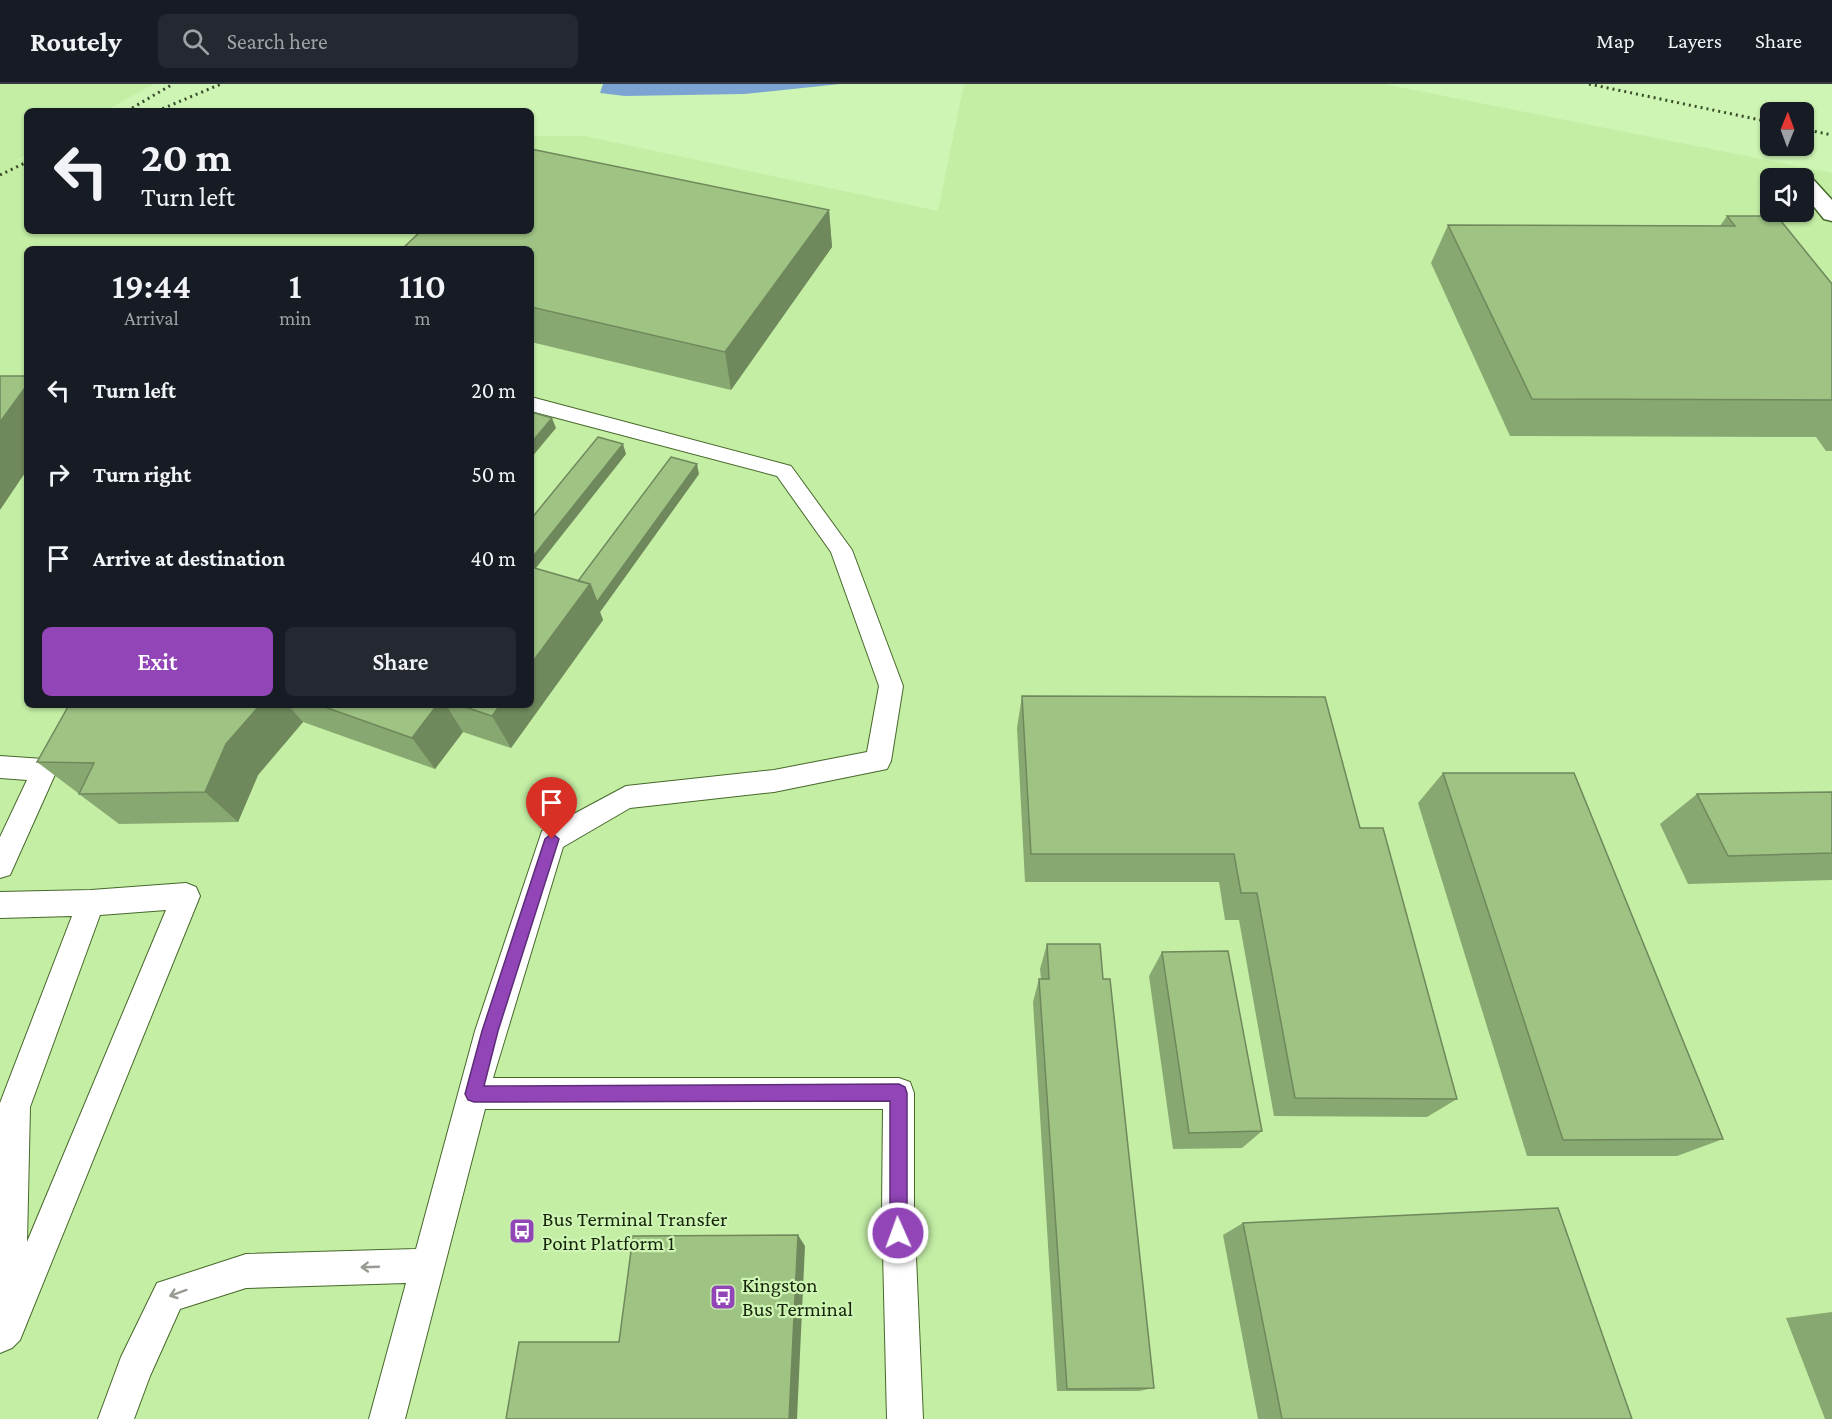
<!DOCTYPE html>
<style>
:root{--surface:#171b24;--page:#242831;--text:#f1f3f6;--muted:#9ea1a6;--line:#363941;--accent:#9145b7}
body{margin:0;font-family:"Crimson Pro",serif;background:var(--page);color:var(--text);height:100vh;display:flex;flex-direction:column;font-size:22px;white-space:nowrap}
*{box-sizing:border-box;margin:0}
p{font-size:20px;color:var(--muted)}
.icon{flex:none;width:33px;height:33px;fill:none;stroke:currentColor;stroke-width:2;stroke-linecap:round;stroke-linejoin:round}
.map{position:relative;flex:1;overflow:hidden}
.side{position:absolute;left:24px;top:162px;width:510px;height:462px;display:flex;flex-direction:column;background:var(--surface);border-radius:9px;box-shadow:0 2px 4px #0004}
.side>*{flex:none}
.hud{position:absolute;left:24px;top:24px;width:510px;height:126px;border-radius:9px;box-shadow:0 2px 4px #0004;background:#171b24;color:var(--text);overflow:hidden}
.needle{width:39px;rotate:1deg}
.tools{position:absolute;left:1760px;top:18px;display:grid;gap:12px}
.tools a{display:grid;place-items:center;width:54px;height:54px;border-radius:9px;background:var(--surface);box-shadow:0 2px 4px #0004;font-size:30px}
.pin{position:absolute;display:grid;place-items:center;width:51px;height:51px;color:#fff;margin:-62px -26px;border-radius:50% 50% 50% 0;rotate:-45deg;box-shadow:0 0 6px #0007}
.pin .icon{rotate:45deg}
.me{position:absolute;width:66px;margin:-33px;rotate:358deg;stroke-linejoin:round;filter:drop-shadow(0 0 4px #0008)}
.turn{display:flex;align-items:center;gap:21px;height:126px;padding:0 18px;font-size:27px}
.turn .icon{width:78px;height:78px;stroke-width:2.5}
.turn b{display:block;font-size:42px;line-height:51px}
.eta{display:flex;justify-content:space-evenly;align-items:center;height:102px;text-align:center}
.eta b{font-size:36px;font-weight:600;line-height:42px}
.primary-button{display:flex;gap:12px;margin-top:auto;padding:12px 18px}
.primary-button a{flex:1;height:69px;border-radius:9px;background:var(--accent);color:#fff;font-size:24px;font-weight:600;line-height:69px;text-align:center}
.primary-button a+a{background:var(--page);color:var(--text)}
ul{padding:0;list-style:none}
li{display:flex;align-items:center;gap:18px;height:84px;padding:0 18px}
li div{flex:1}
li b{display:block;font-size:22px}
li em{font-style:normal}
header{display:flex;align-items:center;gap:36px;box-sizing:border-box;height:84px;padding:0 30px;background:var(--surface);border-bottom:2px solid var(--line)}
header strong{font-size:28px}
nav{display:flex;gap:33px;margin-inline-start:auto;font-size:21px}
.search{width:420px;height:54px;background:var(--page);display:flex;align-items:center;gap:15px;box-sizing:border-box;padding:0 21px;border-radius:9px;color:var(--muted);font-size:22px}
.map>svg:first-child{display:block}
.built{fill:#c3eea4;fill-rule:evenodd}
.water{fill:#7ba4d3}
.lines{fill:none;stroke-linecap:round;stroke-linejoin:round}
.service-casing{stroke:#47682b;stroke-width:2}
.minor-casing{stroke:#47682b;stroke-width:3}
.service{fill:#fff;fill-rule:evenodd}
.minor{fill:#fff;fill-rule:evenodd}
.rail{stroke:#384b2a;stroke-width:3;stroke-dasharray:2 4;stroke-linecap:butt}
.wall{fill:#88a871}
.shaded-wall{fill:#6f885c}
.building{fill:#9ec383;stroke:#6f885c;stroke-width:1.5}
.oneway{stroke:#969c91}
.route{fill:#9145b7;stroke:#5e2d77;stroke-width:1.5}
.labels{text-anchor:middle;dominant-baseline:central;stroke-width:4.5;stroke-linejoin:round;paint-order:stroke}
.near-poi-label{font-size:21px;fill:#16240b;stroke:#cef5b3;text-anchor:start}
</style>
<header>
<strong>Routely</strong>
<div class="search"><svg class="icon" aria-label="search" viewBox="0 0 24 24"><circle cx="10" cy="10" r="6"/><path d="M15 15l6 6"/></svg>Search here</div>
<nav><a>Map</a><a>Layers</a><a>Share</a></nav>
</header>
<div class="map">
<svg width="1832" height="1335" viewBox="0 0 1832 1335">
<rect width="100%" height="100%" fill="#cef5b3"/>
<path class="built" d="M0,0H154L105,27H27V70L17,76L27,75V147H531V52H584L938,127L964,0H1384L1832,89V1335H0ZM1770,94H1803V128H1770ZM27,165H531V621H27Z"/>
<path class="water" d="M603,0H840L744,10L625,12L600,9Z"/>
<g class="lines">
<g class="service-casing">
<path id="service" d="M531,313L791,382L852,466L903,602L891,677L887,685L774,708L630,724L563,763L493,994H899L910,998L914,1009V1126L923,1335H887L882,1126L883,1025H485L405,1335H369L406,1199L246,1204L180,1225L150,1292L134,1335H98L121,1273L157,1199L246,1170L416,1165L475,947L542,747L626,702L774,686L867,668L879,602L831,468L777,392L531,327Z
M0,672L44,675L53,678L57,686L10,791L0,794V753L27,696L0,694Z
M186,799L196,803L200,812L20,1256L12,1264L0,1269V1019L72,832L0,834V808L91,806ZM166,826L27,1158L30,1023L100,831Z"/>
</g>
<g class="minor-casing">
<path id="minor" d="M1803,90L1810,92L1832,116V137L1824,135L1803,109V94H1793Z"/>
</g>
<use href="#service" class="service"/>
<use href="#minor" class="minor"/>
<path class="rail" d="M1589,0L1770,38
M127,27L173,0
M157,27L221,0
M1803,45L1832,51
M0,91L27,78"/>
</g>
<path class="wall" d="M829,126L832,163L731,306L531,258V165Z
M1727,132L1832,200V367H1826L1816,353L1510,352L1431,179L1448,141L1720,142Z
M626,370L536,484L578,497L699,390L600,528L603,536L511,664L463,648L435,685L303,638L258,691L238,738L119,740L79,710L80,709H78L37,678L69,621H531V435Z
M1022,612L1360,744L1457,1015L1427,1033L1274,1032L1239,836H1225L1219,798H1025L1017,644Z
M1443,689L1723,1055L1677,1072H1527L1418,719Z
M1832,708V796L1688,800L1660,740L1697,710Z
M1047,860L1103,895L1154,1304L1139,1307H1057L1033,918L1039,895H1041L1040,885Z
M1162,868L1262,1047L1242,1064L1173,1065L1149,892Z
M1243,1139L1632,1335H1258L1223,1151Z
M1832,1228V1335H1825L1786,1234Z"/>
<path class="shaded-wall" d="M829,126L832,163L731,306L725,268Z
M27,301V386L0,426V338Z
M552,334L556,344L531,374V359Z
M623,360L626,370L531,490V475Z
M697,380L699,390L600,528L603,536L511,664L492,632L500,621H531V580L590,500Z
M260,621H288L303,638L258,691L238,738L205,708L226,660Z
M437,621H446L463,648L435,685L412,654Z
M798,1151L805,1162L797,1335H789Z"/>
<path class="building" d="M531,65L829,126L725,268L531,223V165H402L421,147H531Z
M1727,132H1777L1832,200V316L1532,315L1448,141L1735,142Z
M0,292H27V301L0,338Z
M531,328L552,334L531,359Z
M598,353L623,360L531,475V435Z
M671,373L697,380L597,518L590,500L578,497Z
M531,483L590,500L531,580Z
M1022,612L1325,613L1360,744H1383L1457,1015L1295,1014L1257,809H1241L1234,770H1031Z
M69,621H260L226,660L205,708L79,710L94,679L37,678Z
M319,621H437L412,654Z
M459,621H500L492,632Z
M1443,689H1574L1723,1055L1563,1056Z
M1832,708V769L1728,772L1697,710Z
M1047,860H1100L1103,895H1110L1154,1304L1067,1305L1039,895H1049Z
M1228,867L1262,1047L1189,1049L1162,868Z
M1558,1124L1632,1335H1282L1243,1139Z
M798,1151L789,1335H506L519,1258H619L633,1152Z"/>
<defs><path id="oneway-shaft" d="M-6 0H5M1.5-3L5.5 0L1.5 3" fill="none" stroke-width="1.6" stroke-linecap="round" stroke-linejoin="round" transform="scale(1.5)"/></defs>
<g class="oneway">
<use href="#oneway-shaft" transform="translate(370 1183) rotate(178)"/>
<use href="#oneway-shaft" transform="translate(178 1209) rotate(160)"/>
</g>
<path class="route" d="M552,749L559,755L498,947L484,1002L899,1000L905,1003L907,1009V1149L905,1156L898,1158L892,1156L890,1149V1017L474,1018L468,1016L465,1010L482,947L545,755Z"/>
<defs>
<g id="bus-square" transform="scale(1.35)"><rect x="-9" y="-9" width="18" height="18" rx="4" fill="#9145b7" stroke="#cef5b3"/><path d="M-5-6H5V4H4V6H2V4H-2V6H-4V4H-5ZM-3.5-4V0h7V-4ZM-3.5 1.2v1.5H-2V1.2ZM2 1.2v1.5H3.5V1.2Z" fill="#fff"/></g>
</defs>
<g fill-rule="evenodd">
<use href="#bus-square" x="522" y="1147"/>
<use href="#bus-square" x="723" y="1213"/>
</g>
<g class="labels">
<g class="near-poi-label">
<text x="542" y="1135">Bus Terminal Transfer<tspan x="542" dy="24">Point Platform 1</tspan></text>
<text x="742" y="1201">Kingston<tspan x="742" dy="24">Bus Terminal</tspan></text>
</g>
</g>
</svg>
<div class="tools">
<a><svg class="needle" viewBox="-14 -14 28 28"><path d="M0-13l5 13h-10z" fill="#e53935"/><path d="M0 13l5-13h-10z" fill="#9ea1a6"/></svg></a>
<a><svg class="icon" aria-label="sound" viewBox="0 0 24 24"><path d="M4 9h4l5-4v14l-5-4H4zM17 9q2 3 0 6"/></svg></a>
</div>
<div class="pin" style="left:552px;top:755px;background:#d93025"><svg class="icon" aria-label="arrive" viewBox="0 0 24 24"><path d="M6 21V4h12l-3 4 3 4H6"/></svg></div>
<svg class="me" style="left:898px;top:1149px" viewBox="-20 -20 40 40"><circle r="17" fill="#9145b7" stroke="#fff" stroke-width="3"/><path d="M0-11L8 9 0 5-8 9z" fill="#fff"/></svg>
<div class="hud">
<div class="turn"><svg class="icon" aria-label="left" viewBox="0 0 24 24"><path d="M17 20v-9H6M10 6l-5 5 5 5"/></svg><div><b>20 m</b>Turn left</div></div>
</div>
<section class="side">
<div class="eta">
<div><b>19:44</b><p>Arrival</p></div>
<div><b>1</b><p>min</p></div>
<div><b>110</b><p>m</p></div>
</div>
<ul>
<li><svg class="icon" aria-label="left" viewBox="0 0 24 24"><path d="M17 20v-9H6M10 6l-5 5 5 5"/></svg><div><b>Turn left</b></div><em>20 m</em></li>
<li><svg class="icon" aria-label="right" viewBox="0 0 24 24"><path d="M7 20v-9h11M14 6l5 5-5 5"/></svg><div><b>Turn right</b></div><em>50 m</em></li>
<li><svg class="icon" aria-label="arrive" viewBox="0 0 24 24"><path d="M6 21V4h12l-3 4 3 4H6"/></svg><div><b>Arrive at destination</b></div><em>40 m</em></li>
</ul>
<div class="primary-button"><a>Exit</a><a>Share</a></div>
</section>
</div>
